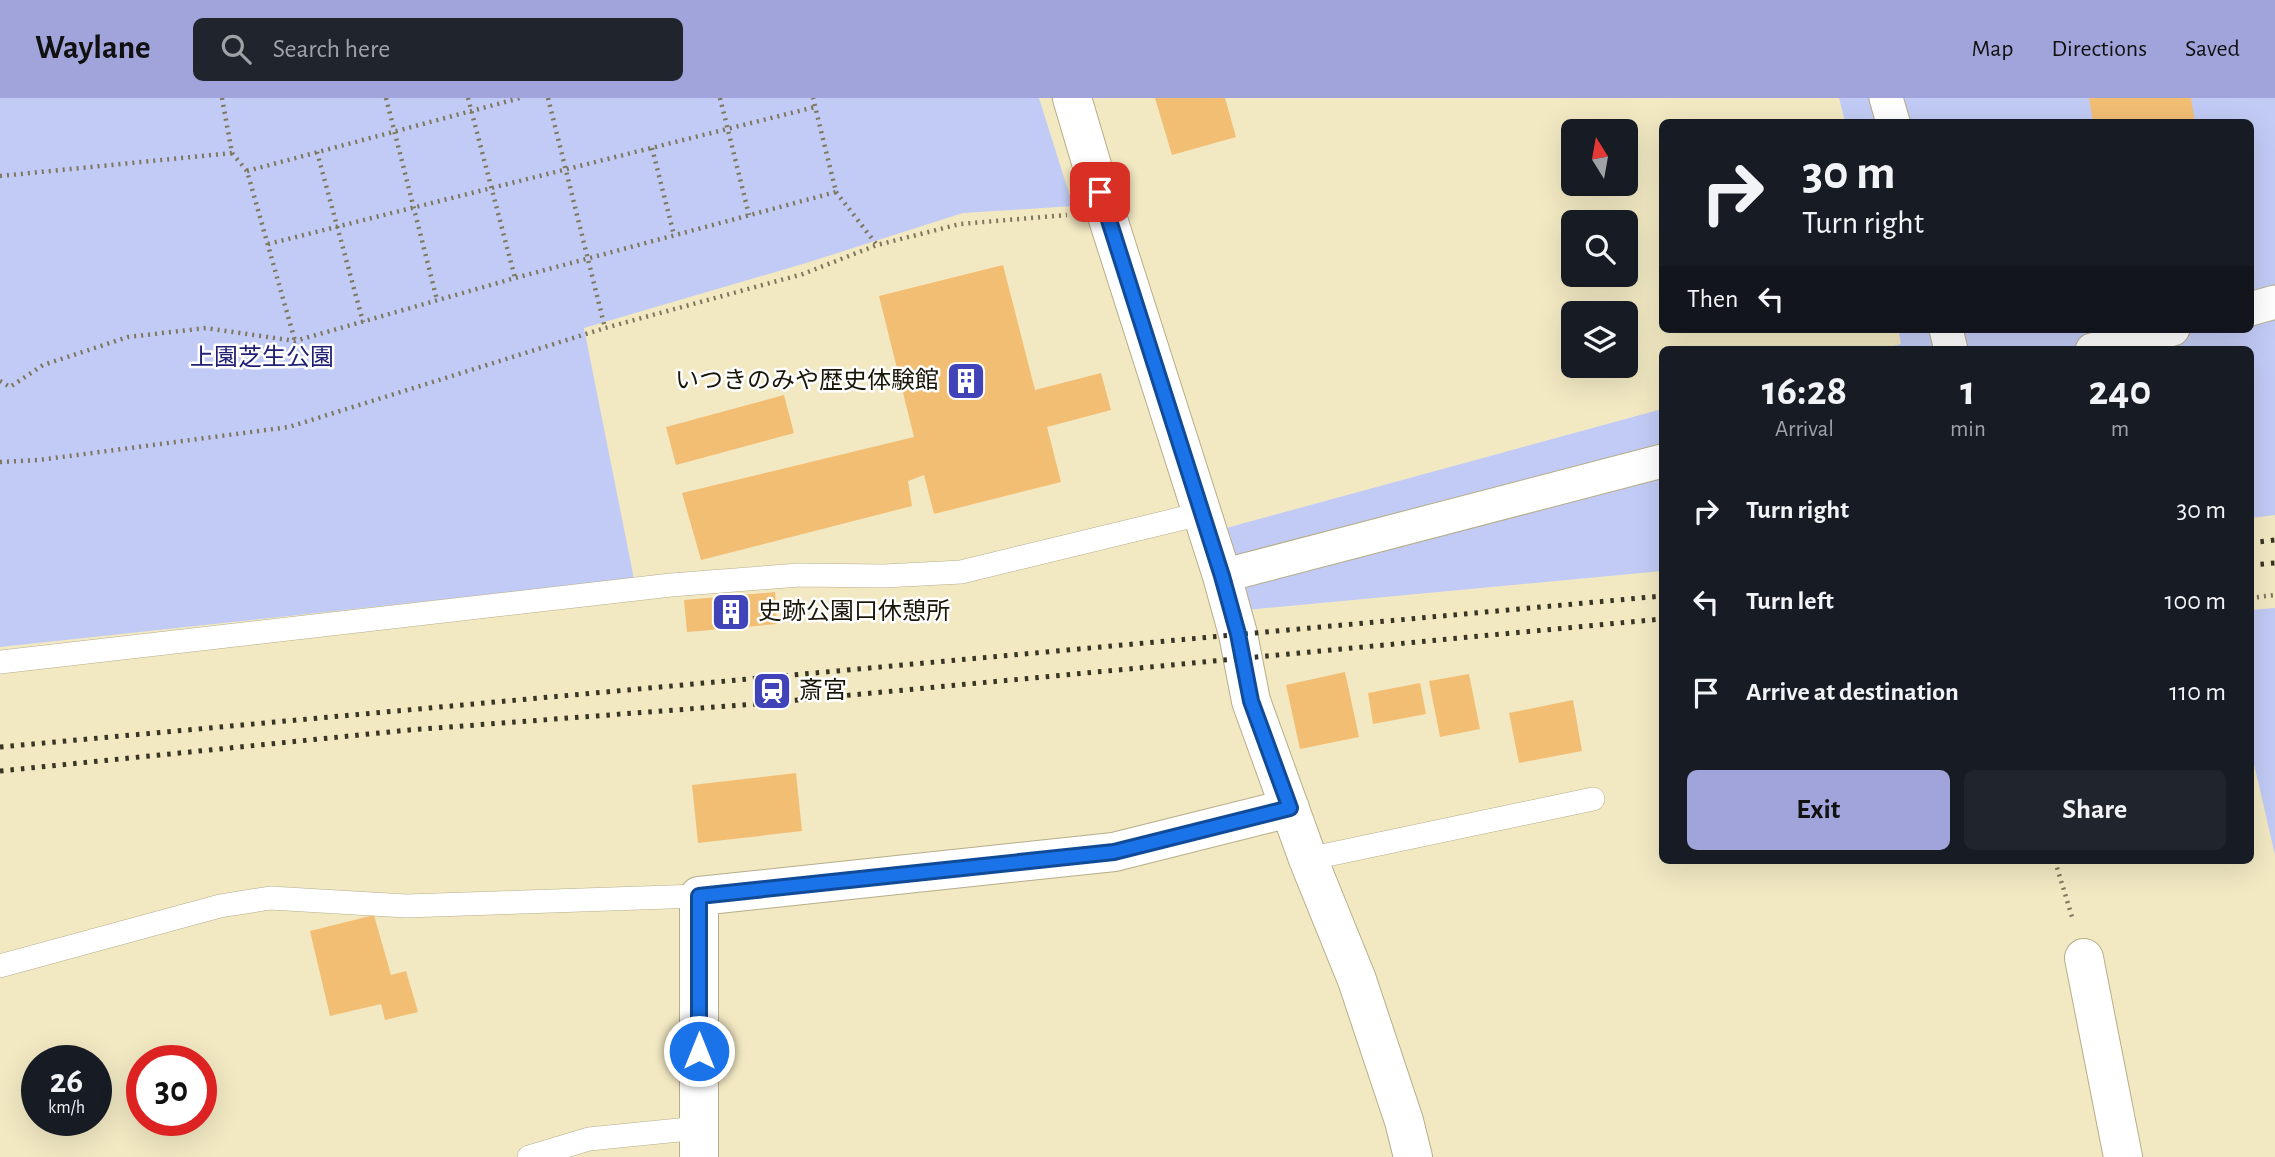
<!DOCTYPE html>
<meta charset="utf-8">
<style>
:root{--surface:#171b24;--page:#20242c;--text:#f1f3f6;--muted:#9ea1a6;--accent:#a1a4da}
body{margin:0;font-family:"Alegreya Sans","Noto Sans JP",sans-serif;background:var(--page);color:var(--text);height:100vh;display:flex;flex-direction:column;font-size:26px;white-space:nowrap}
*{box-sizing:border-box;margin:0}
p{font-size:23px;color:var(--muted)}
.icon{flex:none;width:38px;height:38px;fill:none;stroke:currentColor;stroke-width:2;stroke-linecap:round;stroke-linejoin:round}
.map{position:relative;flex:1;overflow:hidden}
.sheet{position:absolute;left:1659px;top:248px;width:595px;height:518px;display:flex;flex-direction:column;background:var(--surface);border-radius:10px;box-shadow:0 7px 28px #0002}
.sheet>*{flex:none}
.banner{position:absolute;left:1659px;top:21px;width:595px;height:214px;border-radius:10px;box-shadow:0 7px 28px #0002;background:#171b24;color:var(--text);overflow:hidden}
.needle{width:46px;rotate:349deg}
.controls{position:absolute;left:1561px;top:21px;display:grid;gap:14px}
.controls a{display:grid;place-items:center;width:77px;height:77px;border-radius:10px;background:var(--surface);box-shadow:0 7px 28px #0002;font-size:35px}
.speed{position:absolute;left:21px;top:947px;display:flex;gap:14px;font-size:35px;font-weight:700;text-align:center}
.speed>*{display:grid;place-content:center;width:91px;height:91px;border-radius:50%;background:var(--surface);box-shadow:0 7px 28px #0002;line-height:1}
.speed small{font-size:18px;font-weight:400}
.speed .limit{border:10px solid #d22;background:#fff;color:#111}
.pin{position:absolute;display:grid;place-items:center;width:60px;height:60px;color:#fff;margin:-30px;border-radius:14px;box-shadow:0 4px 10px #0006}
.me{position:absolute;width:77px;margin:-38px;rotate:0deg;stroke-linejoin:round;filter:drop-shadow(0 0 5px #0008)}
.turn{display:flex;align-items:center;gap:24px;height:147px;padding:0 28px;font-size:32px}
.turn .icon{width:91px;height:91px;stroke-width:2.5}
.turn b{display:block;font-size:49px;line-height:60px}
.then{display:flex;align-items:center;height:66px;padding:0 28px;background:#0003;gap:14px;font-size:26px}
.eta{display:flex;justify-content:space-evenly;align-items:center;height:119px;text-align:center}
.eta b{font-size:42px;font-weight:700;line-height:49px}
.button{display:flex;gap:14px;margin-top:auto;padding:14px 28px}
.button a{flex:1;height:80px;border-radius:10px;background:var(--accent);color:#111;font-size:28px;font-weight:700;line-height:80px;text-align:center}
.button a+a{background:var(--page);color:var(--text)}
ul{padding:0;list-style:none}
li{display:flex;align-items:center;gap:21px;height:91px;padding:0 28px}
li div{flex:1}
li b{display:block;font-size:26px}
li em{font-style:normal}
header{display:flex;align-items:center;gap:42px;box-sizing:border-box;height:98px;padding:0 35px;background:var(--accent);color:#111}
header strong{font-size:33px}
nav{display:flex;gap:38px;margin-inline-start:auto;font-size:24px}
.search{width:490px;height:63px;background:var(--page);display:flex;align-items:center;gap:18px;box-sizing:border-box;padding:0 24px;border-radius:10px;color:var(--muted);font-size:26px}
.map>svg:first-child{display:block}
.green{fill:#c2cbf5}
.building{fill:#f2be74}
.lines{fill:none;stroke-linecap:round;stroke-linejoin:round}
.service-casing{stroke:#b6ad89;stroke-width:24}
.pedestrian-casing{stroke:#b6ad89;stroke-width:35}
.minor-casing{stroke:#b6ad89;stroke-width:40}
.path{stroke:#7d775e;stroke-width:4.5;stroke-dasharray:2 5;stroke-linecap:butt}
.service{stroke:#fff;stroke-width:23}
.pedestrian{stroke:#fff;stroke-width:33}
.minor{stroke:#fff;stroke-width:38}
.rail{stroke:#393524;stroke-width:5;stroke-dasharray:3.5 7;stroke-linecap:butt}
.route-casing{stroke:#114b97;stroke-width:18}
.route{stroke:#1a73e8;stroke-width:12}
.labels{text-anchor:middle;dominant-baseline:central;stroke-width:5;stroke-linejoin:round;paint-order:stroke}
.park-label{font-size:24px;fill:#222075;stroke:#fff}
.poi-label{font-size:24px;fill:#1a1709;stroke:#fff;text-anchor:start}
</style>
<header>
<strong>Waylane</strong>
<div class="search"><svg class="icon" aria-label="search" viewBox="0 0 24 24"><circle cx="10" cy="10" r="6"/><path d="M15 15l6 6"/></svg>Search here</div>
<nav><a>Map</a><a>Directions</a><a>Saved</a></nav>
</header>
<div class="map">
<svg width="2275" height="1059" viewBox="0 0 2275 1059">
<rect width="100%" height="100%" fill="#f2e9c3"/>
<path class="green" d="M0,0H1039L1073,108L963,115L806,165L584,230L634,481L0,549Z
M1839,0H2275V417L2251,420L2250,252H1878L1901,246L1898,231H2250V24H1845Z
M1662,311V473L1246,512L1219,432Z
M2275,510V757L2251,653L2250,512Z"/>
<path class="building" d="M1155,0H1225L1236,39L1172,57Z
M2089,0H2191L2195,24H2093Z
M1003,167L1035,292L1101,275L1111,312L1047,329L1061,384L934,416L924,377L908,383L912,408L701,462L682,395L914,339L879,198Z
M784,297L794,335L676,367L666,329Z
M775,494L777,526L687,534L684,502Z
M1345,574L1359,639L1300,651L1286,587Z
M1469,576L1480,631L1440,639L1429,583Z
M1420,585L1426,616L1373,626L1368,595Z
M1573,602L1582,653L1519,665L1509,615Z
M796,675L802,733L698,745L692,687Z
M374,817L391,877L406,873L418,914L385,922L381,906L330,918L310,833Z"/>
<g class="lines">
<g class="service-casing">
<path id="service" d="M0,564L671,487L799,477L884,478L961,474L1200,416
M1308,761L1593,701
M0,868L220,808L270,800L406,808L699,798
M529,1059L589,1041L699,1030"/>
</g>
<g class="pedestrian-casing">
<path id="pedestrian" d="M1886,0L1893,24
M2250,211L2275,204
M1946,231L1951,252
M2092,252L2173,231
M1222,478L1662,363"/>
</g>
<g class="minor-casing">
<path id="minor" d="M1072,0L1107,118L1222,478L1238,536L1251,603L1308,761L1357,882L1404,1023L1413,1059
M2084,860L2123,1059
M699,1059V798L1114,754L1290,710"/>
</g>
<path class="path" d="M222,0L232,55L247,73L295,243
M386,0L437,202
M468,0L515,180
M548,0L605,230
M720,0L749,117
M652,50L674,137
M317,54L363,224
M247,73L520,0
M0,78L232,55
M836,94L877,147
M268,146L815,9
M0,283L10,289L43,267L128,239L206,230L295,243L515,180L836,94L813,0
M0,364L39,362L289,329L605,230L803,176L877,147L960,126L1067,117
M2250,500L2275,497
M2055,763L2073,822"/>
<use href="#service" class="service"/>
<use href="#pedestrian" class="pedestrian"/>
<use href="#minor" class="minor"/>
<path class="rail" d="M2250,445L2275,442
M2250,467L2275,465
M0,649L1662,498
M0,673L409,632L755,606L1662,521"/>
</g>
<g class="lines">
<g class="route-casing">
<path id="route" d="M699,953V798L1114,754L1290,710L1251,603L1238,536L1222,478L1100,94"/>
</g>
<use href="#route" class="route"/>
</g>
<defs>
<g id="building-square" transform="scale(2.0125)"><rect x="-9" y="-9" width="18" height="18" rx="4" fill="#4044b8" stroke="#fff"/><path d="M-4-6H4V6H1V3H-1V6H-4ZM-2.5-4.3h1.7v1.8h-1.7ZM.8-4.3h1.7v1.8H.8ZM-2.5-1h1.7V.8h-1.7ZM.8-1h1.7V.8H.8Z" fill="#fff"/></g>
<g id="station-square" transform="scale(2.0125)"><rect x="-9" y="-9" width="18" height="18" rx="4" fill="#4044b8" stroke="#fff"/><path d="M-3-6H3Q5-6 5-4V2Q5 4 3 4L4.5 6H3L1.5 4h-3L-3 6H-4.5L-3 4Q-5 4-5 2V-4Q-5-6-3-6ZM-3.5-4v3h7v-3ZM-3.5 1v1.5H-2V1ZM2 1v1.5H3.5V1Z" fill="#fff"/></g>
</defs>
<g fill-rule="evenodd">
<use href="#building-square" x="966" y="283"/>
<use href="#building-square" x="731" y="514"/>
<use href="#station-square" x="772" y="593"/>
</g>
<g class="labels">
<g class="park-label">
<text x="262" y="260">上園芝生公園</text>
</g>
<g class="poi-label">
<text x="939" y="283" text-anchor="end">いつきのみや歴史体験館</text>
<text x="758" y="514">史跡公園口休憩所</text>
<text x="799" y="593">斎宮</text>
</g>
</g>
</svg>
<div class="controls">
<a><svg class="needle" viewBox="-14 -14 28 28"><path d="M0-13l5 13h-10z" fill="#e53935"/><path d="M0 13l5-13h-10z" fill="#9ea1a6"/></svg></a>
<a><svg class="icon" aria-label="search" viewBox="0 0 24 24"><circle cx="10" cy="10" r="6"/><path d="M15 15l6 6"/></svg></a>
<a><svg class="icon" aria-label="layers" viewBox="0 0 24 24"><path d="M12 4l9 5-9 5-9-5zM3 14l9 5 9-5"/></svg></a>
</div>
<div class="speed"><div>26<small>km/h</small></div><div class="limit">30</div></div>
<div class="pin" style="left:1100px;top:94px;background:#d93025"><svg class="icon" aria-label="arrive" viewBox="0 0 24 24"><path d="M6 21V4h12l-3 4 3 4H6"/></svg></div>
<svg class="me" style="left:699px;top:953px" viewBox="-20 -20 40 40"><circle r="17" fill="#1a73e8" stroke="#fff" stroke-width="3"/><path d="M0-11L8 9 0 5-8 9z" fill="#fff"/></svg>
<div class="banner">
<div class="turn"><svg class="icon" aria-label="right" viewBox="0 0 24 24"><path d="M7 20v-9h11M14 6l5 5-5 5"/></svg><div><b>30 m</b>Turn right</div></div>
<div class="then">Then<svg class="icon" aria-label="left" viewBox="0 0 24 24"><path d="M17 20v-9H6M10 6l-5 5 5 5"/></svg></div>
</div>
<section class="sheet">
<div class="eta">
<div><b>16:28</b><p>Arrival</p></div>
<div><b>1</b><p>min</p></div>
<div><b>240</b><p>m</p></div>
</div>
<ul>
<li><svg class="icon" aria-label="right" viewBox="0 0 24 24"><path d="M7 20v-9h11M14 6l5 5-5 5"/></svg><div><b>Turn right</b></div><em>30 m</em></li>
<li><svg class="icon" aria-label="left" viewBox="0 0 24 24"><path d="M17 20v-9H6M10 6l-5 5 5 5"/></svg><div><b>Turn left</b></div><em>100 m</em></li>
<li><svg class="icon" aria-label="arrive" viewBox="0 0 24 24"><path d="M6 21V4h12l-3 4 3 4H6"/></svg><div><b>Arrive at destination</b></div><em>110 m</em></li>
</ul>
<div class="button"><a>Exit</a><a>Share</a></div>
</section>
</div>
